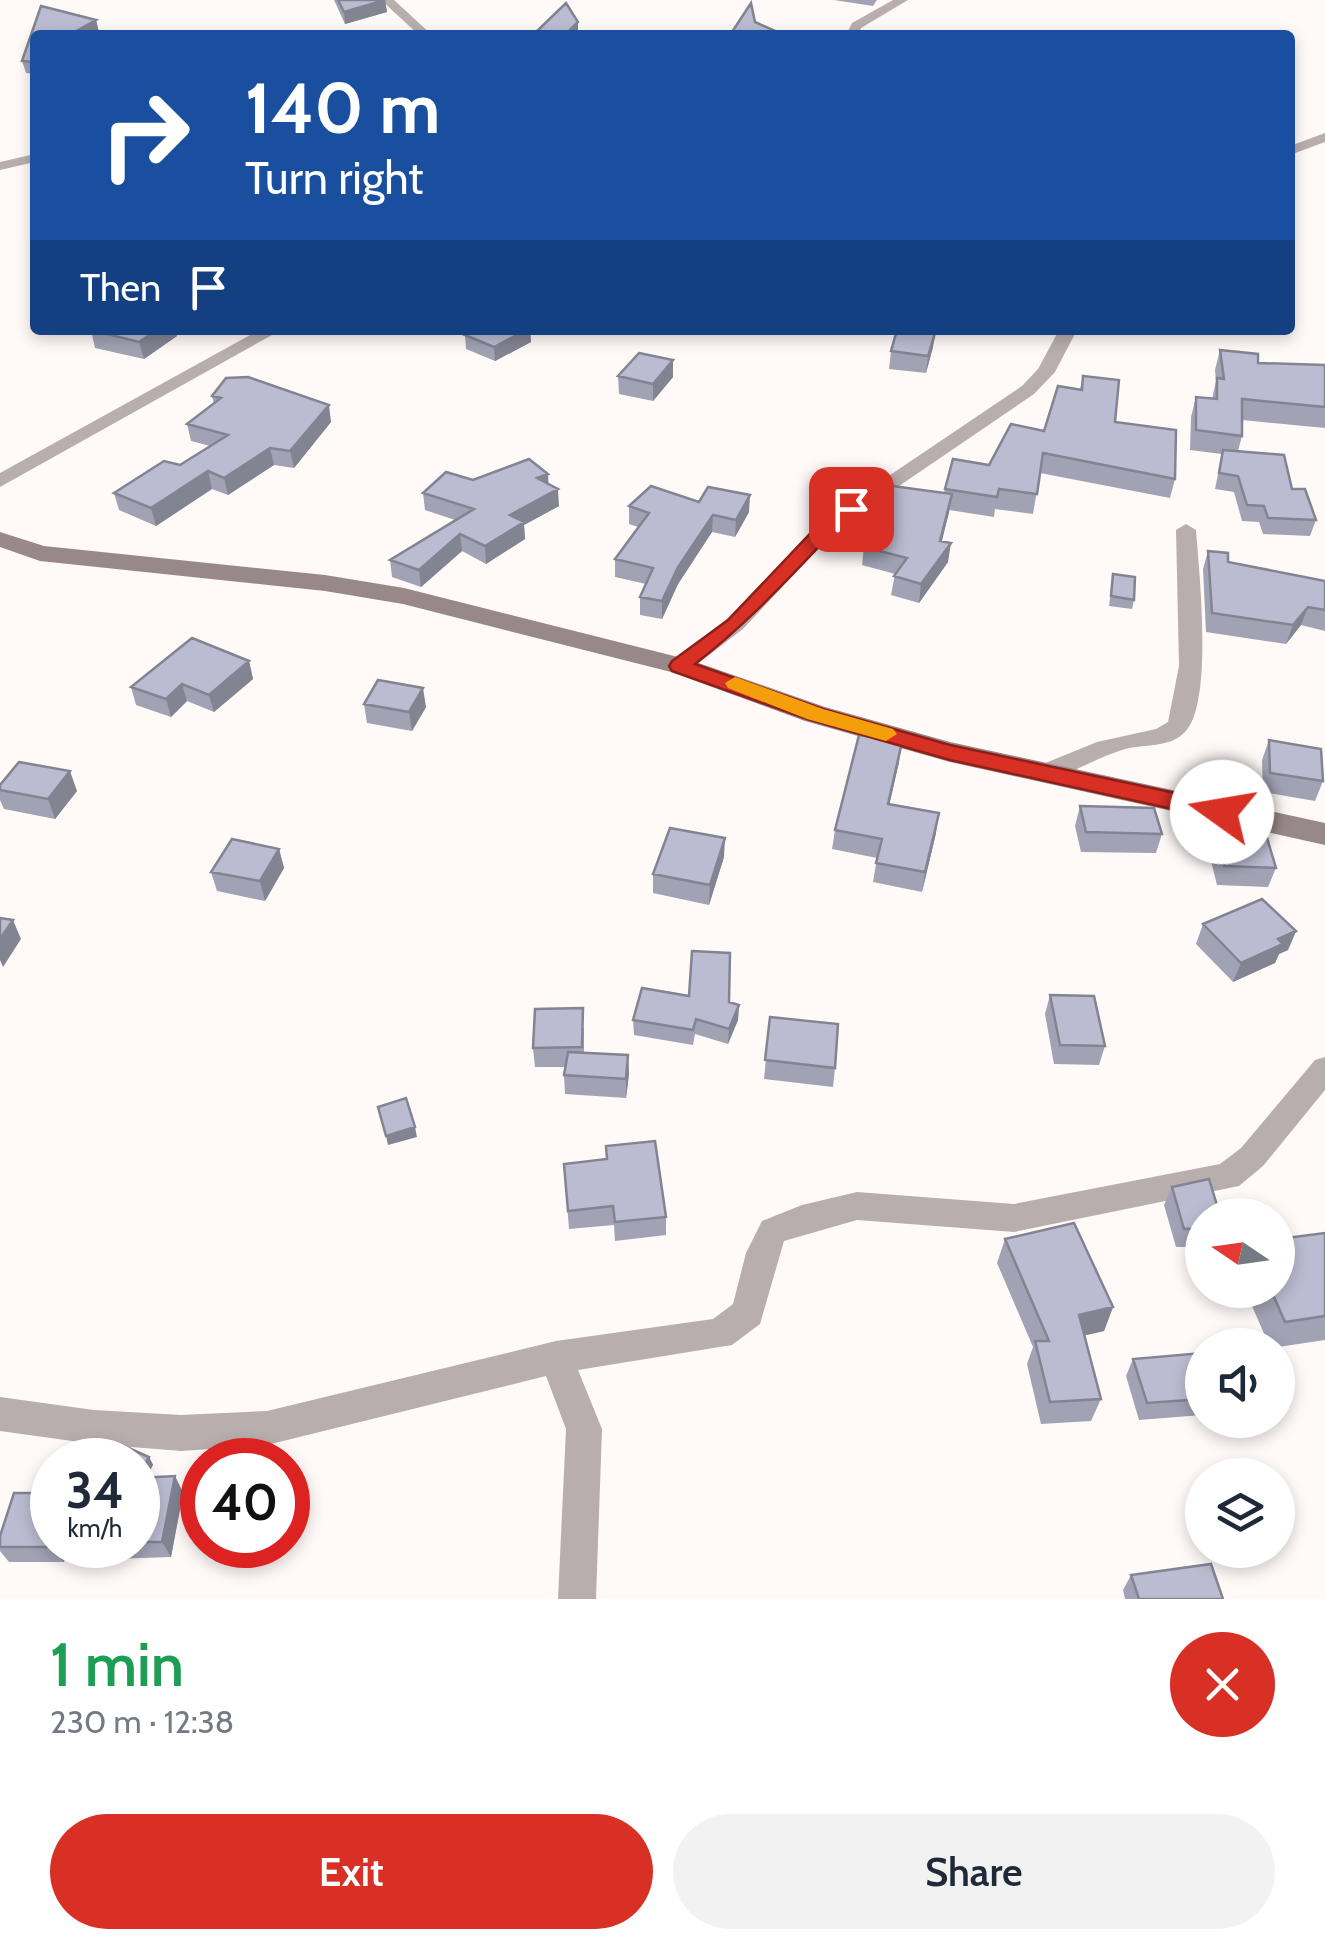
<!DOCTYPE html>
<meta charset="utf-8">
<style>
:root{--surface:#fff;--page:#f2f2f3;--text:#1f2937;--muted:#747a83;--accent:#d93025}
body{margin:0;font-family:Cabin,sans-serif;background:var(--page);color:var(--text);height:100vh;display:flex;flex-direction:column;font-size:38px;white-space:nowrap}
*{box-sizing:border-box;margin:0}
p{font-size:32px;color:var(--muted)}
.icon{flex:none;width:55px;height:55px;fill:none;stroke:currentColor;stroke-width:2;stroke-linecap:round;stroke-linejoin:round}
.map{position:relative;height:1599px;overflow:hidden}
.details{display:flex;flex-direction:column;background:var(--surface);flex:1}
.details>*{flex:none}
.banner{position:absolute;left:30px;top:30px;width:1265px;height:305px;border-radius:10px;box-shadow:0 5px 15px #0003;background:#1a4fa0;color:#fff;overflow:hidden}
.needle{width:65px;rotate:283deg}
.buttons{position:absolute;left:1185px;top:1198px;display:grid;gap:20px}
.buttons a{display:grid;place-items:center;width:110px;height:110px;border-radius:50%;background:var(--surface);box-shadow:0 5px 15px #0003;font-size:50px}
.speed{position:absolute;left:30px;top:1438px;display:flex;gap:20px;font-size:50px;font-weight:700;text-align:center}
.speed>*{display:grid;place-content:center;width:130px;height:130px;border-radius:50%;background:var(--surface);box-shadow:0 5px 15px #0003;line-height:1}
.speed small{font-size:25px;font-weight:400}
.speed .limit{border:15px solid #d22;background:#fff;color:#111}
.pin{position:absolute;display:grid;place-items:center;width:85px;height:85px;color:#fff;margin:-42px;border-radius:20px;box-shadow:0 5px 15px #0006}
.me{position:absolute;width:110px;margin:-55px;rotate:283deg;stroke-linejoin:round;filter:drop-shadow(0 0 8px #0008)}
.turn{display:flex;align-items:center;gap:35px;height:210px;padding:0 50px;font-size:45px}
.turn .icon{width:130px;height:130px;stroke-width:2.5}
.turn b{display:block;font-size:70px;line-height:85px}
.then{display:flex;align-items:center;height:95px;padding:0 50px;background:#0003;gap:20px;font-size:38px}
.round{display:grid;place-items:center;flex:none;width:105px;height:105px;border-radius:52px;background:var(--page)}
.summary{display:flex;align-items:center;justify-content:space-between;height:170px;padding:0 50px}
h1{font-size:60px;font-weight:600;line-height:75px;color:#1e9e55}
.button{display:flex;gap:20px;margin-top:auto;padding:20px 50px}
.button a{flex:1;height:115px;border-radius:60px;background:var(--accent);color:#fff;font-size:40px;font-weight:600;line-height:115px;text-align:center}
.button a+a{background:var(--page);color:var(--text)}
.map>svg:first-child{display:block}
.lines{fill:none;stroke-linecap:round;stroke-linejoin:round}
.street{fill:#b9aeae;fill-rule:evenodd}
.secondary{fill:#998889;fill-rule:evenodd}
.wall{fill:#a1a2b4}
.shaded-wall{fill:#838492}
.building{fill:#bbbcd1;stroke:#838492;stroke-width:2.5}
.route{fill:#d93025;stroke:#8d1f18;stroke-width:2.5}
.slow{fill:#f59e0b}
</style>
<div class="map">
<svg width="1325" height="1599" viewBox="0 0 1325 1599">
<rect width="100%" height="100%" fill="#fffaf8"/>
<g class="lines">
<path class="street" d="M381,0H394L432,35H419Z
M893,0H908L861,28L858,35H846L852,23Z
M1325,133V142L1290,155V146Z
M35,154V162L0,170V162Z
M259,330H281L0,487V473Z
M1059,330H1077L1055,372L1034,394L836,529L743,629L688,671H672L669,666L672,661L727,619L822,521L1022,386L1038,369Z
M1186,524L1196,530C1199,571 1214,706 1184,733C1169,748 1144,744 1125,749C1098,757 1074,773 1047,780L1038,778L1035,772L1038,766L1097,742L1156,729L1168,722L1179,666L1176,530Z
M1325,1057V1090L1263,1166L1239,1186L1014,1232L857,1220L784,1241L760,1324L732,1345L578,1370L602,1429L596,1599H558L566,1429L546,1376L267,1445L181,1451L94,1444L0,1431V1397L94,1410L181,1415L267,1411L556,1341L713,1319L733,1304L746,1253L762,1221L802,1205L857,1192L1014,1204L1220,1164L1241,1148L1315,1060Z"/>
<path class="secondary" d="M0,532L44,546L325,575L404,588L690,660L825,707L950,742L1325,823V845L950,762L805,721L671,672L403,604L325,591L40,561L0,547Z"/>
</g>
<path class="wall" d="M334,0H385L387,12L345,24Z
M834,0H877L873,6Z
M41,6L96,20L99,32L94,35H35V74L26,73L22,61Z
M91,330L177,336L144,359L95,348Z
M474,330H530L531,342L495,361L466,349L465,335Z
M933,347L926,373L889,369L891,351Z
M1220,350L1258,363L1325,365V428L1242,420V436L1238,451L1292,489L1316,520L1310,536L1263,534L1259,522L1242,521L1234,492L1215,489L1222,454L1190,450L1191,417L1196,397L1212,399L1216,381L1215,370Z
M673,360V377L653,401L619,394L618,376Z
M1083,376L1115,422L1175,479L1170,498L1040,473L1033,514L995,509L994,517L949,510L942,541L948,562L919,603L891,595L895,574L862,565L864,547L944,493L953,459L989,465L1044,431L1080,389Z
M212,396L331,422L294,468L274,465L228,495L212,489L156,526L119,510L114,493L180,465L210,446L191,441L187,424L214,404Z
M473,480L549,484L559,506L524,525L525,539L486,564L462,551L421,587L392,577L390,560L455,520L425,510L423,493Z
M699,502L749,512L735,537L712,532L678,584L662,619L640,615V597L646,584L615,577V559L638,527L629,524V506Z
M1208,551L1228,562L1325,581V631L1301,625L1286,644L1206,632L1203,569Z
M1113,574L1134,600L1132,609L1109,606Z
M249,661L253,679L214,712L187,701L171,717L136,705L131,687Z
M364,704L426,707L412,731L367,723Z
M1269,740L1323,781L1315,801L1263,792L1262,760Z
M899,762L889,804L936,833L922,892L873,882L877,858L832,849L835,830Z
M0,785L77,791L55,819L4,809L0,800Z
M1080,806L1162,834L1156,853L1081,852L1075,826Z
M1213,826L1276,868L1268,887L1217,885L1207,845Z
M279,849L284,868L265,901L217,891L211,872Z
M724,857L709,905L653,893V874Z
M1203,924L1296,931L1288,950L1279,954L1275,963L1233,982L1196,944Z
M1050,995L1105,1046L1099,1065L1054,1064L1045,1014Z
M729,1002L739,1005L738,1020L728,1044L695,1034L693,1045L634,1035L633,1020Z
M770,1017L835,1068L833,1087L764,1079Z
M584,1028V1052L628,1055L629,1074L626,1098L565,1094L564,1075L565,1067H535L533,1048Z
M606,1146L666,1217V1235L615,1241L614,1225L569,1229L564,1164L607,1159Z
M1172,1187L1202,1215V1247H1176L1164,1205Z
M1325,1233V1340L1278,1347V1345H1269L1245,1290H1278Z
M1005,1239L1113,1307L1104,1331L1084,1335L1101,1399L1091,1421L1041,1424L1027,1364L1033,1347L997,1263Z
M1278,1351L1291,1387L1281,1405H1278Z
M1202,1353V1415L1139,1420L1126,1376L1133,1359Z
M149,1457L153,1465L146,1477L175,1476L183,1493L171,1557L113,1559L104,1545H138V1460Z
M52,1493L64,1562H9L0,1551V1536Z
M208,1545H259V1556L216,1562Z
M1131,1575L1223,1599H1125L1123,1590Z"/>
<path class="shaded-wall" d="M385,0L387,12L345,24L344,12Z
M96,20L99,32L94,35H69Z
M578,22V33L576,35H565Z
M157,330H176L177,336L144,359L139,342Z
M526,330H530L531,342L495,361L494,347Z
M936,330L933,347L926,373L928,356Z
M673,360V377L653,401V384Z
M329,405L331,422L294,468L290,451Z
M270,448L274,465L228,495L224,478Z
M208,471L212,489L156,526L151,508Z
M548,474L549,491L537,478Z
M558,489L559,506L524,525L525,539L486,564L485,546L510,515Z
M952,494L949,513L937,559L940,541Z
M750,495L749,512L735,537L736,520Z
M713,515L712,532L678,584L662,619V601L678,567Z
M460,534L462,551L421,587L419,570Z
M951,543L948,562L919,603L921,584Z
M1308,607L1301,625L1286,644L1293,625Z
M249,661L253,679L214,712L209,695Z
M182,684L187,701L171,717L166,699Z
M423,688L426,707L412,731L409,712Z
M902,742L899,762L885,824L888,804Z
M70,771L77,791L55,819L48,799Z
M939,813L936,833L922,892L925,872Z
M725,838L724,857L709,905L710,885Z
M279,849L284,868L265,901L260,881Z
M13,920L21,939L3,967L0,960V939Z
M1296,931L1288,950L1279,954L1275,963L1233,982L1241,963L1278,939Z
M739,1005L738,1020L728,1044L729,1029Z
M628,1055L629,1074L626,1098V1079Z
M415,1127L417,1137L388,1145L386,1136Z
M1113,1307L1104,1331L1070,1339L1079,1315Z
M149,1457L153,1465L139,1490L138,1476Z
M175,1476L183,1493L171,1557L162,1542Z
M53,1545H68L64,1562L53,1547Z
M254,1545H259V1556Z"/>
<path class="building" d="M338,0H385L344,12Z
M566,3L578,22L565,35L535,33Z
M751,3L755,22L784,35H730Z
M41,6L96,20L69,35H35V62L22,61Z
M91,330H157L139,342Z
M474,330H526L494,347L465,335Z
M897,330H936L928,356L891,351Z
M1220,350L1258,354V363L1325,365V407L1242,399V436L1196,430V397L1217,399V378L1224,379Z
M639,353L673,360L653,384L618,376Z
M1083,376L1119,380L1115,422L1176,430L1175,479L1043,453L1037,494L999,489L997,497L945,489L953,459L989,465L1011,424L1044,431L1058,386L1082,390Z
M248,377L329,405L290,451L270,448L224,478L208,471L151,508L114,493L164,461L180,465L228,435L187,424L221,398L212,396L226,378Z
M1223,450L1284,455L1292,489H1305L1316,520L1268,518L1264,506L1247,505L1238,476L1219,473Z
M529,459L548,474L537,478L558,489L510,515L524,522L485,546L460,534L419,570L390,560L474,509L423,493L446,472L473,480Z
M885,485L952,494L940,541L951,543L921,584L894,576L907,558L864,547Z
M651,486L699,502L708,487L750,495L736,520L713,515L678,567L662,601L640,597L653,568L615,559L649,513L629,506Z
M1208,551L1228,553V562L1325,581V610L1308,607L1293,625L1212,613Z
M1113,574L1135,577L1134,600L1111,596Z
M192,638L249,661L209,695L182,684L166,699L131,687Z
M378,680L423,688L409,712L364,704Z
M859,735L902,742L888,804L939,813L925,872L876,863L882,839L835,830Z
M1269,740L1321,749L1323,781L1270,773Z
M19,762L70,771L48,799L0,790V785Z
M1080,806L1154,808L1162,834L1086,832Z
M1213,826L1264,828L1276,868L1224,866Z
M670,828L725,838L710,885L653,874Z
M232,839L279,849L260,881L211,872Z
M1262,899L1296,931L1278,939L1283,944L1241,963L1203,924Z
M0,918L13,920L0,939Z
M692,951L730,953L729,1002L739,1005L729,1029L696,1019L693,1030L633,1020L642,988L689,996Z
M1050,995L1094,996L1105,1046L1060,1045Z
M583,1008L582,1047L533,1048L535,1009Z
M770,1017L838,1024L835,1068L765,1060Z
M568,1052L628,1055L626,1079L564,1075Z
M406,1098L415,1127L386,1136L378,1107Z
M655,1141L666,1217L615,1222L613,1206L568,1211L564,1164L607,1159L606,1146Z
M1209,1179L1220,1215H1202V1228L1184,1229L1172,1187Z
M1074,1223L1113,1307L1079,1315L1101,1399L1050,1402L1035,1341H1049L1005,1239Z
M1325,1233V1316L1285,1322L1271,1290H1278V1239Z
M1278,1351L1291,1387L1278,1389Z
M1202,1353V1399L1147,1403L1133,1359Z
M124,1446L149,1457L138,1476V1460H115Z
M175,1476L162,1542H138V1478Z
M14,1493H52L53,1547H0V1536Z
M1211,1564L1223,1599H1139L1131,1575Z"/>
<path class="route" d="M851,504L860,509C852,519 840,525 831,534C787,580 746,625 695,664L823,709L950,745L1222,803L1230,806L1233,812L1230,817L1222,820L950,760L807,719L672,671L669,666L672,661L728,620L822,521Z"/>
<path class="slow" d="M735,677L823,709L893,729L897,734L886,741L807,719L728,688L725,683Z"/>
</svg>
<div class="buttons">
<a><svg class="needle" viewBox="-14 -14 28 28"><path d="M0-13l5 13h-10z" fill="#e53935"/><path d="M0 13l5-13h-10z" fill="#747a83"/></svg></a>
<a><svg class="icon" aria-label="sound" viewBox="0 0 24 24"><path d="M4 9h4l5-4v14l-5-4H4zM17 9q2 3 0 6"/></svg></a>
<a><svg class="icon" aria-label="layers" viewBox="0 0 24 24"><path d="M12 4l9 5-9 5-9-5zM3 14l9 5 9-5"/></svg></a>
</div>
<div class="speed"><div>34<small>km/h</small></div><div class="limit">40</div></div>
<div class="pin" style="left:851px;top:509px;background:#d93025"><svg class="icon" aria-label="arrive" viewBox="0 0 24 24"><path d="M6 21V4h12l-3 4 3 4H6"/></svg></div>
<svg class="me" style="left:1222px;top:812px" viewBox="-20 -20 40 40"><circle r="19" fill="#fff"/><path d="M0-13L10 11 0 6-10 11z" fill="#d93025"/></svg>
<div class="banner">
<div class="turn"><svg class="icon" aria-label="right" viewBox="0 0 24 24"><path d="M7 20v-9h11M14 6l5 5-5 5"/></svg><div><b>140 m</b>Turn right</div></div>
<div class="then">Then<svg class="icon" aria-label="arrive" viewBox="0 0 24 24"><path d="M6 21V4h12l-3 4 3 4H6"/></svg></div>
</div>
</div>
<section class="details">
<div class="summary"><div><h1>1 min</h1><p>230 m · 12:38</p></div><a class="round" style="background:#d93025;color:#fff"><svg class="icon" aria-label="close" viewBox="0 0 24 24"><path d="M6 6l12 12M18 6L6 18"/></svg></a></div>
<div class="button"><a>Exit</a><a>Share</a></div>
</section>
